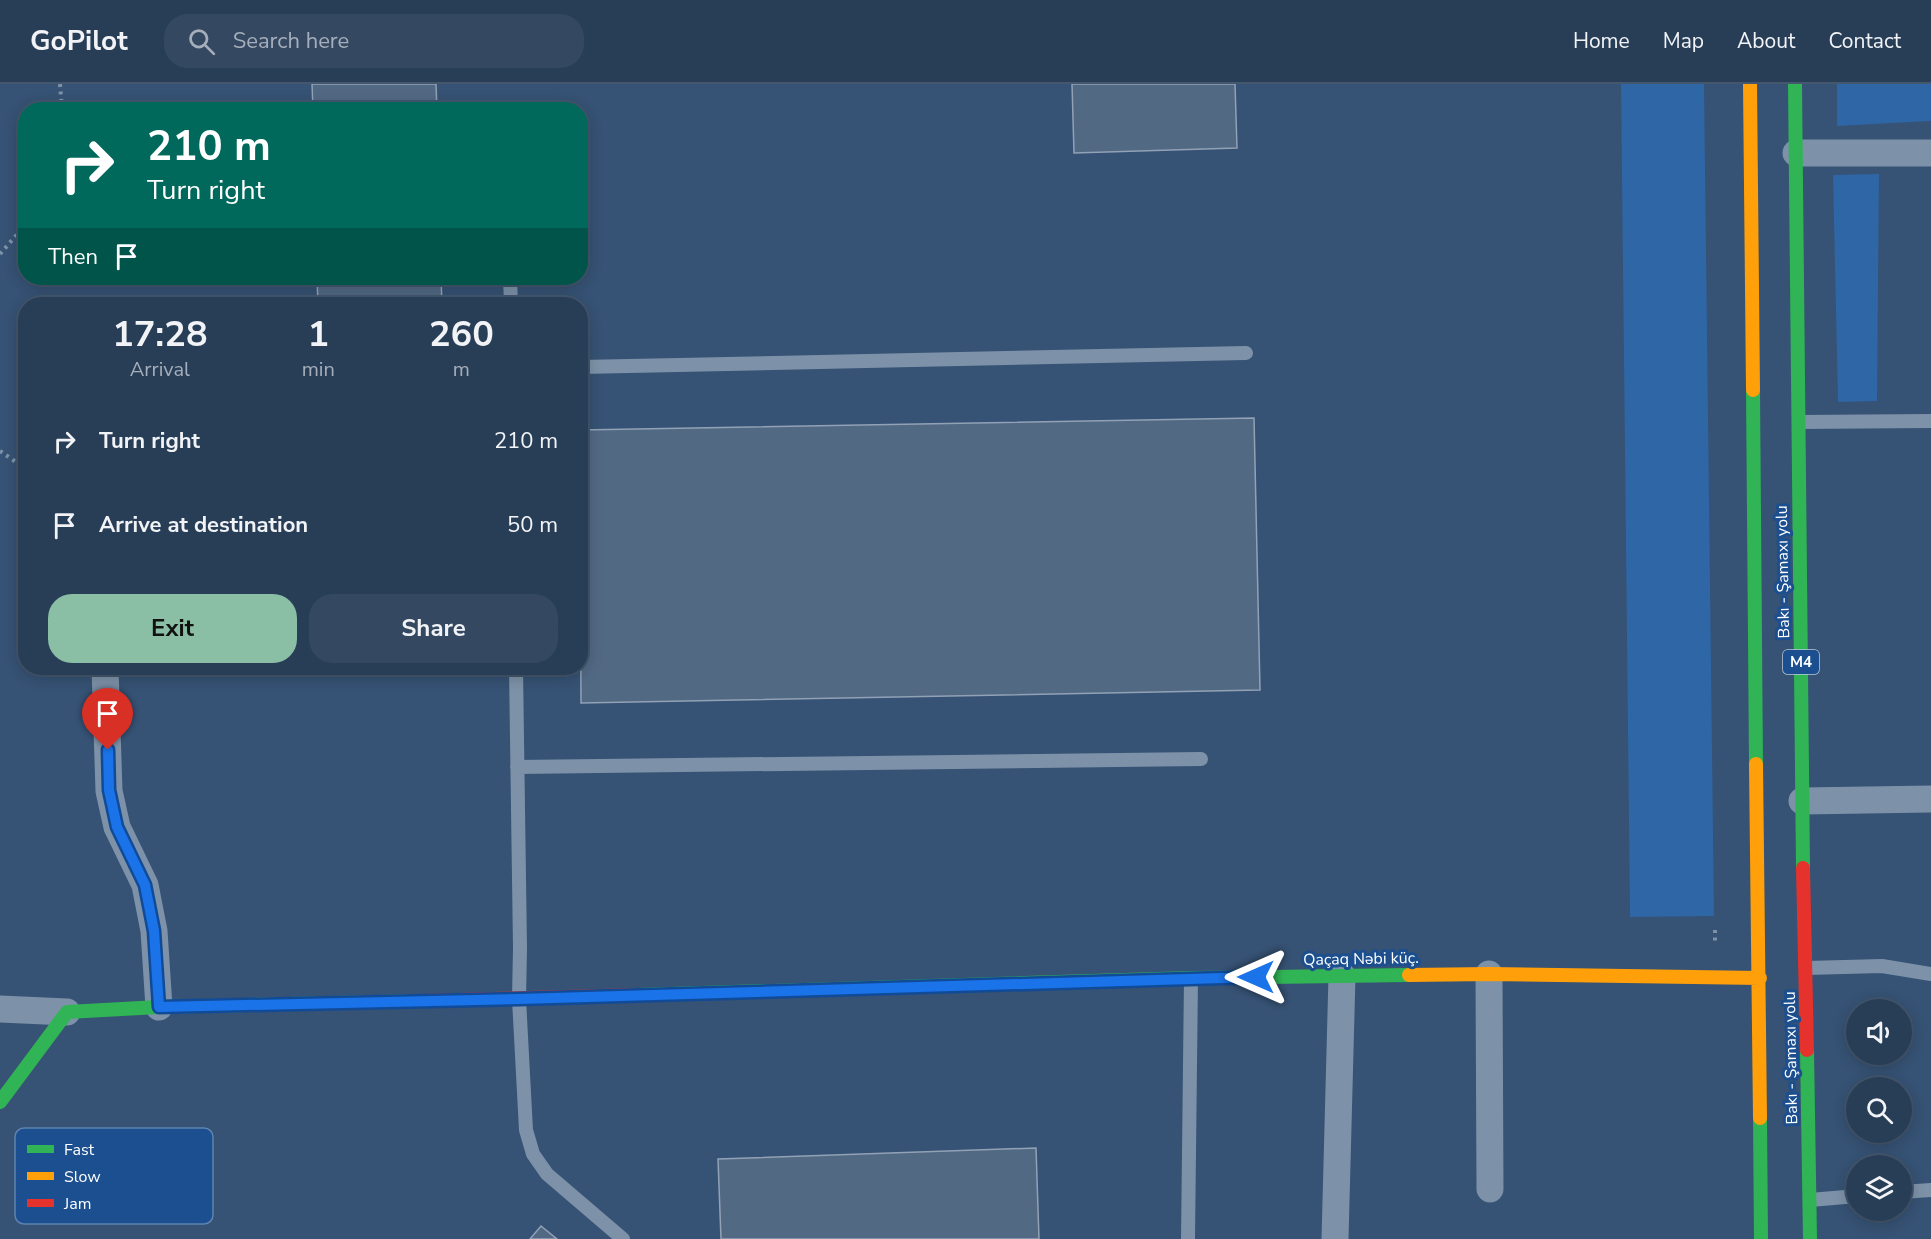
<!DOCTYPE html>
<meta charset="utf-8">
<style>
:root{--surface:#283e57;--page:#344961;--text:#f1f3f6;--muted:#a5aeba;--line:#44576d;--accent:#8abfa5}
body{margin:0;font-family:"Nunito Sans",sans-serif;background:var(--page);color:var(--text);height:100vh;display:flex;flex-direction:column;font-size:22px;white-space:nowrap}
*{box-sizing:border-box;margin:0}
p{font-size:20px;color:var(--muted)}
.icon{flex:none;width:33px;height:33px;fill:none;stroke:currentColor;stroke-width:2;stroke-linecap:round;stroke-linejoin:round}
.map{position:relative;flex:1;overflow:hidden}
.panel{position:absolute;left:18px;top:213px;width:570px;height:378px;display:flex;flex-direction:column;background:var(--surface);border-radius:24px;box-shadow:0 3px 15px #0003,0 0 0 2px var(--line)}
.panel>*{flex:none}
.guide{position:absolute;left:18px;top:18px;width:570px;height:183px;border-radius:24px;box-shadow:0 3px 15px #0003,0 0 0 2px var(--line);background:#00695c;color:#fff;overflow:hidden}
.fabs{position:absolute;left:1846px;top:915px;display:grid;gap:12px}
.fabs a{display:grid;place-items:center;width:66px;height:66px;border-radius:50%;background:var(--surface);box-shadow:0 3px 15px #0003,0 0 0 2px var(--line);font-size:30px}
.pin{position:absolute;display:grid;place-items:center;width:51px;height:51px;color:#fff;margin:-62px -26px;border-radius:50% 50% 50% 0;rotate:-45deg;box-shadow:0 0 6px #0007}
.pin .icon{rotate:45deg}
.me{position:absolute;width:66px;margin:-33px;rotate:270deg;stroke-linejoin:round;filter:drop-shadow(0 0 4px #0008)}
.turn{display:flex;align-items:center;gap:21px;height:126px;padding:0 30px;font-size:27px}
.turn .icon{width:78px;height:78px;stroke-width:2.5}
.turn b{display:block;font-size:42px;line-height:51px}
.then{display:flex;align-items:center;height:57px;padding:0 30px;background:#0003;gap:12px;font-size:22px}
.eta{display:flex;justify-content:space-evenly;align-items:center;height:102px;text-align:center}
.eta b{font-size:36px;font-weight:700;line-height:42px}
.action{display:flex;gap:12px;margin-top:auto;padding:12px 30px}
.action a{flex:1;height:69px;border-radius:24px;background:var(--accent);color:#111;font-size:24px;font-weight:700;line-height:69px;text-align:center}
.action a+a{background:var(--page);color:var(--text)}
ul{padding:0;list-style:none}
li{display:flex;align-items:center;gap:18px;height:84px;padding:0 30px}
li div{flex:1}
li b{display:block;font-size:22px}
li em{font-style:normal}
header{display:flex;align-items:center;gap:36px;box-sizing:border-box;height:84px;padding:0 30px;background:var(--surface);border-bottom:2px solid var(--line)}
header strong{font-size:28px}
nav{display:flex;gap:33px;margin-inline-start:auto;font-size:21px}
.search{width:420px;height:54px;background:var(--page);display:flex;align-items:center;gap:15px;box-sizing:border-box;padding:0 21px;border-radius:24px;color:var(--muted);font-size:22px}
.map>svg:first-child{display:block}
.green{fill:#2f66a5}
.building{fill:#526984;stroke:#92a2b6;stroke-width:1.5}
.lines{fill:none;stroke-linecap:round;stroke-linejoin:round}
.path{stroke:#7d92a8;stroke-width:4;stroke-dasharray:3 4.5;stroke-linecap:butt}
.lane{stroke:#7d92a8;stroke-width:14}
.street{stroke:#7d92a8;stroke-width:27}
.fast{stroke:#30b455;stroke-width:14}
.slow{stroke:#ff9f0a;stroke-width:14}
.jam{stroke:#e5322d;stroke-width:14}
.route-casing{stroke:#114b97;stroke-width:15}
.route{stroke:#1a73e8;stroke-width:10}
.labels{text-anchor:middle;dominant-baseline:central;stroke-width:6;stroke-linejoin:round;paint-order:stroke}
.shield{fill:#1b4f8f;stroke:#bbcadd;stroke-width:1.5}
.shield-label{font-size:15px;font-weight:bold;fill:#fff}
.street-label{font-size:16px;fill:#fff;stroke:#1b4f8f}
.key{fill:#1b4f8f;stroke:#5f84b1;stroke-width:1.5}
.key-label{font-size:16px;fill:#fff}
</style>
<header>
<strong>GoPilot</strong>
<div class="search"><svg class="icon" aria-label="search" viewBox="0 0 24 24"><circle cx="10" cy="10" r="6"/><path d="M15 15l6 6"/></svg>Search here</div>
<nav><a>Home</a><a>Map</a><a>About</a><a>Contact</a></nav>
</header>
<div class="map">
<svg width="1931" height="1155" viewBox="0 0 1931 1155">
<rect width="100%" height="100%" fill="#365274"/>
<path class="green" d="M1621,0H1704L1714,832L1630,833Z
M1837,0H1931V37L1837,42Z
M1879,90L1877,317L1838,318L1833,91Z"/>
<path class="building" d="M312,0H436L437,26H313Z
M1072,0H1235L1237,64L1074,69Z
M317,194H441L442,220H318Z
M1254,334L1260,606L581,619L580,346Z
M1036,1064L1039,1155H721L718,1075Z
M541,1142L557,1155H530Z"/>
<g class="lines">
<path class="path" d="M60,0L62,26
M0,170L26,140
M0,367L26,385
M1715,846V860"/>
<path class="lane" d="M510,194L511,220
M580,283L1246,269
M1799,338L1931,337
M516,584L520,864L519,915L526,1046L533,1070L547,1090L623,1155
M517,683L1201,675
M1806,884L1882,882L1931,890
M1902,1108L1931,1106
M1810,1116L1857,1112
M1188,1155L1191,894"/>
<path class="street" d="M1796,69H1931
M105,584L109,707L117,743L145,801L154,847L159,923
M1802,717L1931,715
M1489,890L1490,1105
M0,925L67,928
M1335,1155L1342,892"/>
<path class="fast" d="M1795,0L1803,784
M1753,306L1756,680
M637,911L1191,894L1409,891
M1807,966L1810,1155
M0,1018L67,928L159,923L423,917
M1760,1034L1761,1155"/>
<path class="slow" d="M1750,0L1753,306
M1756,680L1760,1034
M1409,891L1489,890L1760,894"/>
<path class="jam" d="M1803,784L1807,966
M423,917L637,911"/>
</g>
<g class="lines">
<g class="route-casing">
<path id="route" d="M108,666L109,706L117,743L145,801L154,847L159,923L519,915L1256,893"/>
</g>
<use href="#route" class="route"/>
</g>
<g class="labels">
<rect class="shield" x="1783" y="566" width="36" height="24" rx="4.5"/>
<g class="shield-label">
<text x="1801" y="578">M4</text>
</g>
<g class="street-label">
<text transform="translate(1783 488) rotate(-91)">Bakı - Şamaxı yolu</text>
<text transform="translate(1361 875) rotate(-1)">Qaçaq Nəbi küç.</text>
<text transform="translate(1791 974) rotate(-91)">Bakı - Şamaxı yolu</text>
</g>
</g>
<rect x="15" y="1044" width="198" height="96" rx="9" class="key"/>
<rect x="27" y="1061" width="27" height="8" fill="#30b455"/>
<rect x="27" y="1088" width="27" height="8" fill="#ff9f0a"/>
<rect x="27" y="1115" width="27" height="8" fill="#e5322d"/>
<g class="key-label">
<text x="64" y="1071">Fast</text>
<text x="64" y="1098">Slow</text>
<text x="64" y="1125">Jam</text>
</g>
</svg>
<div class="fabs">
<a><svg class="icon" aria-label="sound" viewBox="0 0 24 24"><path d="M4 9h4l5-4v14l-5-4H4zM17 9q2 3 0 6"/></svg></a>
<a><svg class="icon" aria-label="search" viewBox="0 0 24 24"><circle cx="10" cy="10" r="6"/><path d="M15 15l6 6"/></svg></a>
<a><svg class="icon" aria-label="layers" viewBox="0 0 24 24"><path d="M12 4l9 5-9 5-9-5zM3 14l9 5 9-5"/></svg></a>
</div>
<div class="pin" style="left:108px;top:666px;background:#d93025"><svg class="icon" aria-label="arrive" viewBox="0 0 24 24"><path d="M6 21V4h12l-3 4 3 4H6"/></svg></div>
<svg class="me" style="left:1256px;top:893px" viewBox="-20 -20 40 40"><path d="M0-17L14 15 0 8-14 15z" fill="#1a73e8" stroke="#fff" stroke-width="4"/></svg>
<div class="guide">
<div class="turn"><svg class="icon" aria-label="right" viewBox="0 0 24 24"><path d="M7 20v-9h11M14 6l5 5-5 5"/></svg><div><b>210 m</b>Turn right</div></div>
<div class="then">Then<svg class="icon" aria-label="arrive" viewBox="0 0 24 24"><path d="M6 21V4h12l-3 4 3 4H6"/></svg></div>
</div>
<section class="panel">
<div class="eta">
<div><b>17:28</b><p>Arrival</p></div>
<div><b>1</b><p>min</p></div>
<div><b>260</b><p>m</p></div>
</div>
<ul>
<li><svg class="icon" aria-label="right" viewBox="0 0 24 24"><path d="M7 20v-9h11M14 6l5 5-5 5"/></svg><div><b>Turn right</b></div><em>210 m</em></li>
<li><svg class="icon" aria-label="arrive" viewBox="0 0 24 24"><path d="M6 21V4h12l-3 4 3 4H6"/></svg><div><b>Arrive at destination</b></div><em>50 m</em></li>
</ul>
<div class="action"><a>Exit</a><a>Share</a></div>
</section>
</div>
